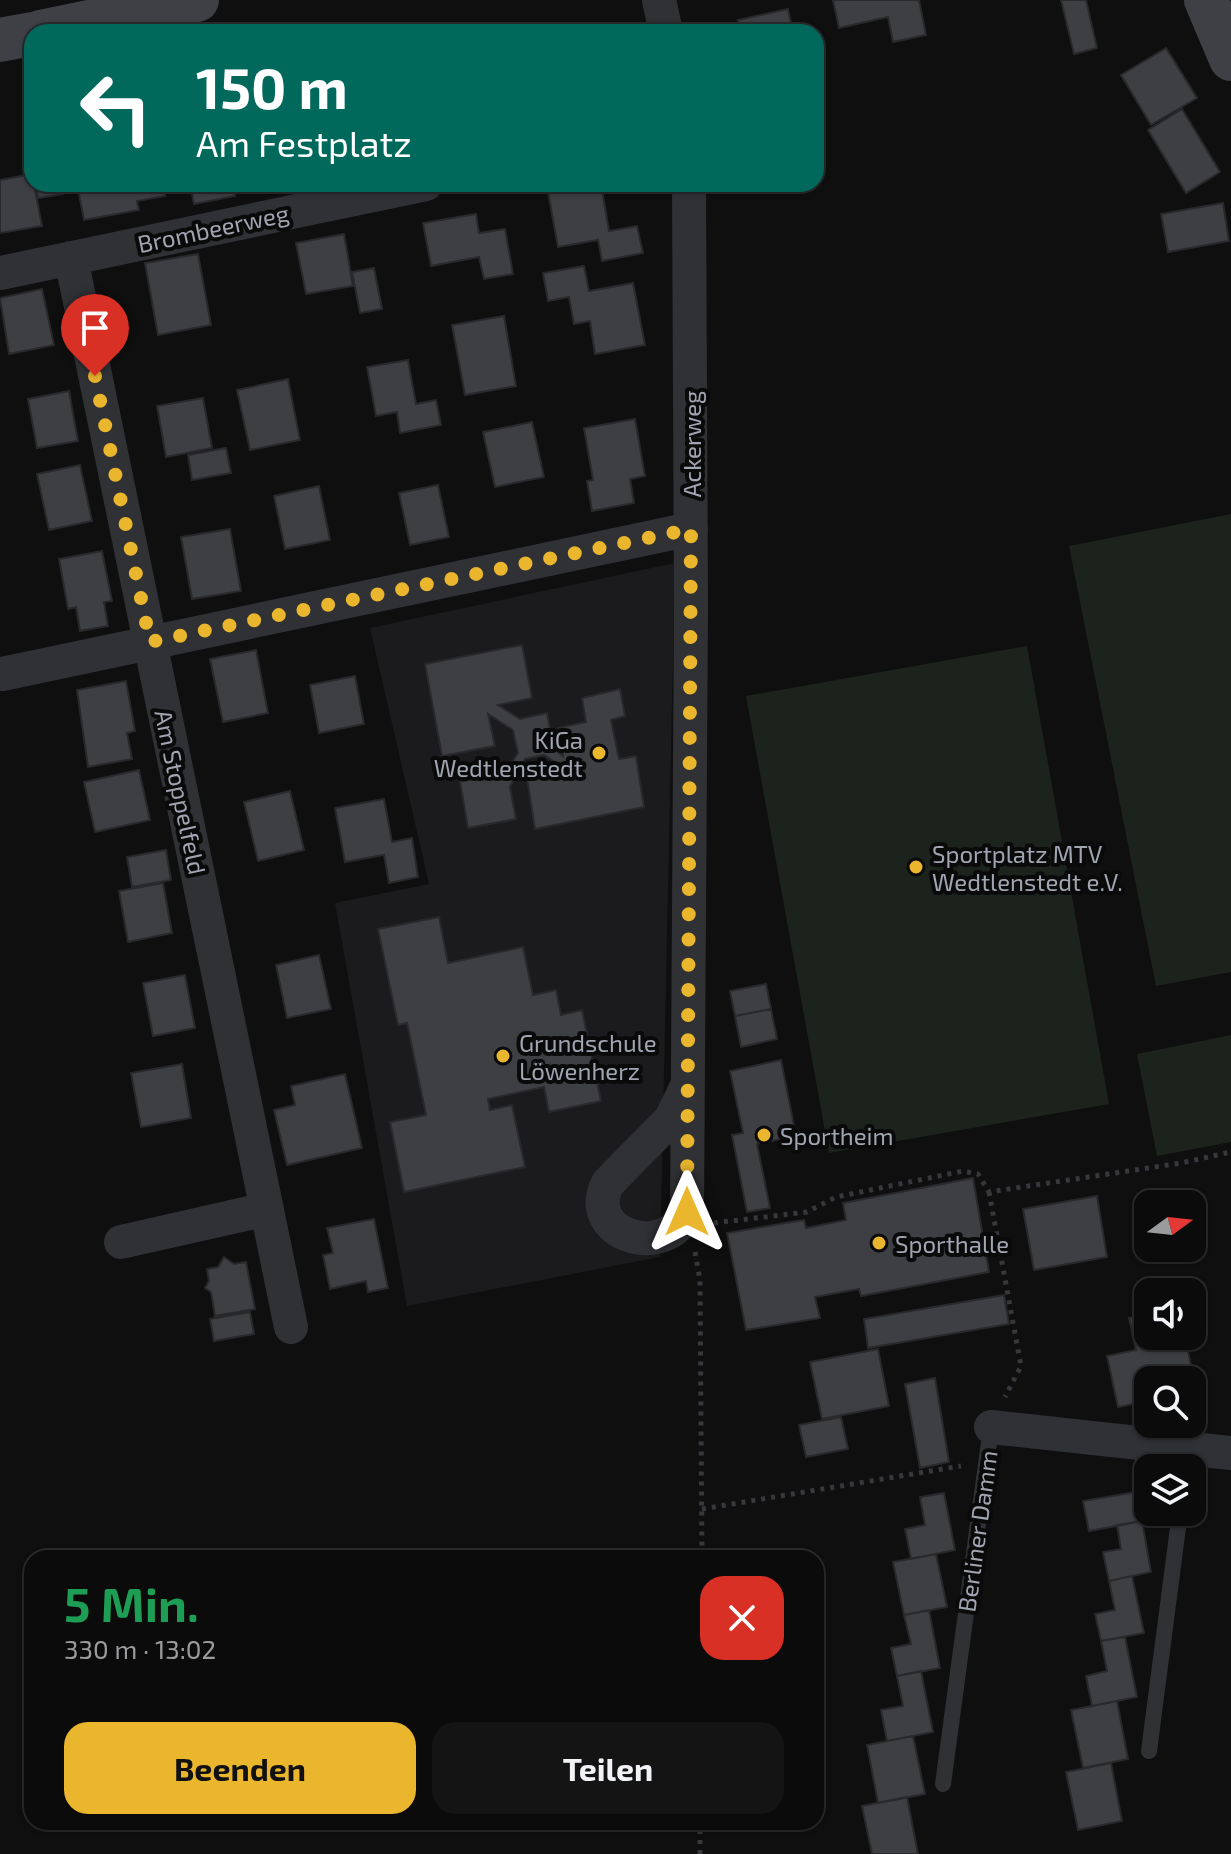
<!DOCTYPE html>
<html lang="de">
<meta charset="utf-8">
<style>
:root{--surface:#0b0b0c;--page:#141415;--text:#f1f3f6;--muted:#9a9b9d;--line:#2b2b2d;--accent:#eab62e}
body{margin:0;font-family:"Exo 2",sans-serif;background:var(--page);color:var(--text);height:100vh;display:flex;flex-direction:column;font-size:30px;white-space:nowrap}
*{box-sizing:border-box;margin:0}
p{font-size:26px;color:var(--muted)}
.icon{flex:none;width:44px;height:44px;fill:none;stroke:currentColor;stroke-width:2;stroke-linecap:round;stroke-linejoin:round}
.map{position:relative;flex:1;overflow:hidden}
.panel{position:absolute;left:24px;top:1550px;width:800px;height:280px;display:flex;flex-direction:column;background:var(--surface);border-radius:24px;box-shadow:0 2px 6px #0004,0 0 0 2px var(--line)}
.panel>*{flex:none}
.banner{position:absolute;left:24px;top:24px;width:800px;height:168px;border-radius:24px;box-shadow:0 2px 6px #0004,0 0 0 2px var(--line);background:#00695c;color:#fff;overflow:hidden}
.needle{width:52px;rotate:75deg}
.buttons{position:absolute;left:1134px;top:1190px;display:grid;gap:16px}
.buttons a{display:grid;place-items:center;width:72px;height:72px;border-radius:16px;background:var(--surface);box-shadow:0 2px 6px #0004,0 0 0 2px var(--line);font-size:40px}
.pin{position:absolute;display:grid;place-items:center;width:68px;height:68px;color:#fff;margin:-82px -34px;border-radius:50% 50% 50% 0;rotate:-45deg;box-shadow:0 0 8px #0007}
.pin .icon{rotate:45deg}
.me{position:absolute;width:88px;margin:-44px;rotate:0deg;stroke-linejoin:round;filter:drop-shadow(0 0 6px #0008)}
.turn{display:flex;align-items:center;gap:28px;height:168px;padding:0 40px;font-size:36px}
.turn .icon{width:104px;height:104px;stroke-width:2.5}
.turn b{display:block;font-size:56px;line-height:68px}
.round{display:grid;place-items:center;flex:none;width:84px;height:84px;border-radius:24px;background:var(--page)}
.head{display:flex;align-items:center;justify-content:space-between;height:136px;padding:0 40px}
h1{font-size:48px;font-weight:700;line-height:60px;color:#1e9e55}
.button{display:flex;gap:16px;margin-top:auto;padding:16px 40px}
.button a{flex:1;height:92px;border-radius:24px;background:var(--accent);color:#111;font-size:32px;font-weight:700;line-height:92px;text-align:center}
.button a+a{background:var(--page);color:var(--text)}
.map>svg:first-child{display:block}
.built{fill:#1b1b1d}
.green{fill:#1c231d}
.building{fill:#3e3f43;stroke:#29292c;stroke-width:2}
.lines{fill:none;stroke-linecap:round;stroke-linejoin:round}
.path{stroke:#36383c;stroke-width:5;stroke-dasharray:4 6;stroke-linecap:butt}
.lane{stroke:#303135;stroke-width:16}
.street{stroke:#303135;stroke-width:34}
.secondary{stroke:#3e4045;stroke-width:44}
.route{stroke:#eab62e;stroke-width:14;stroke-dasharray:0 25.2}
.poi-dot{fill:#eab62e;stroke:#0a0a0b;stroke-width:3}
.labels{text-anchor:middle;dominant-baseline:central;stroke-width:8;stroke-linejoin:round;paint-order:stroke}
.street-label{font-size:24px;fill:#a1a5b1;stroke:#0a0a0b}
.poi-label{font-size:24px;fill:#a1a5b1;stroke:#0a0a0b;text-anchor:start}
</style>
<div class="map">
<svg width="1231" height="1854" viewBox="0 0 1231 1854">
<rect width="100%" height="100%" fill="#0f0f10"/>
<path class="built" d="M675,563L660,1257L407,1306L335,903L429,884L370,628Z"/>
<path class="green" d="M1231,514V972L1156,986L1069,546Z
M1027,646L1109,1104L829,1153L746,696Z
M1231,1035V1142L1157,1156L1137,1054Z"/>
<path class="building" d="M833,0H919L926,35L893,42L888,17L839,28Z
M1061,0H1086L1097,48L1074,54Z
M788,9L793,32H740L738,20Z
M1166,48L1197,98L1151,125L1121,75Z
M1182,109L1220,172L1186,193L1148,130Z
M32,174L42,226L0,233V180Z
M36,184H61L63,194L38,198Z
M77,184H163L165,196L137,201L139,210L84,220Z
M190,184H233L235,196L194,204Z
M601,184L609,231L637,226L643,253L602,261L598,240L558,247L548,192Z
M1223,203L1229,241L1168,252L1161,214Z
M476,214L479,233L505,229L513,274L484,279L479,257L431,266L423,223Z
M344,234L353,286L306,294L296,243Z
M198,254L211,325L158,335L145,263Z
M584,266L589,291L633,283L645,345L595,354L590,321L574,324L569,297L548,301L543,273Z
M374,268L382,309L360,313L352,272Z
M42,289L54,345L9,354L0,298Z
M504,316L516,386L465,395L452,325Z
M408,360L416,404L436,400L441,425L400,433L397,412L376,416L367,367Z
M288,379L300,440L250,450L237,390Z
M69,391L78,441L37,448L28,399Z
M203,398L212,448L166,457L157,406Z
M635,419L645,476L630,479L634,503L592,511L587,481L593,480L584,428Z
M532,422L544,477L495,487L483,432Z
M226,448L231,473L192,480L188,455Z
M80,465L92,521L49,530L37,474Z
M438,485L449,537L410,545L399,493Z
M319,486L330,540L285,549L274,496Z
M230,529L241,591L192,599L181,537Z
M102,551L112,601L104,602L108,626L80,631L76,607L68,609L59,559Z
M522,645L532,698L498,705L520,719L547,713L554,749L563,756L558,728L586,722L582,698L620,689L625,716L611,720L619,759L636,756L644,807L535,829L527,778L558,771L556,763L544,755L525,759L510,787L516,819L468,828L460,782L492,775L500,780L518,753L513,730L488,714L495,746L442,756L425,664Z
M256,650L268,713L223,722L210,659Z
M355,676L364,724L319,733L310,685Z
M126,681L135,731L127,733L132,759L88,767L77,690Z
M139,770L150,820L95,832L84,782Z
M290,791L304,850L258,861L244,802Z
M384,799L392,842L412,838L418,877L389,883L384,855L345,862L335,808Z
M166,850L171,880L132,887L127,857Z
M163,883L172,933L128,942L119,891Z
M439,917L448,963L523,947L533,995L556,990L561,1015L582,1010L601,1101L549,1112L544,1087L488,1099L490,1110L512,1105L525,1167L404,1192L390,1122L426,1115L407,1023L398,1025L378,929Z
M319,955L331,1009L287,1018L276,965Z
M185,975L195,1028L153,1036L143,983Z
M766,984L771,1009L735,1016L730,991Z
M771,1009L777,1039L741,1047L735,1016Z
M781,1060L796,1136L757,1144L770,1208L747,1212L732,1135L743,1133L730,1071Z
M182,1064L191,1118L141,1127L131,1073Z
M345,1074L362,1148L287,1165L274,1110L295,1105L291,1086Z
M973,1178L989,1272L861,1296L859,1289L815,1297L820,1318L746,1330L727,1233L804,1220L806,1228L846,1220L843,1203Z
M1097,1196L1107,1257L1034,1270L1023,1209Z
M374,1219L388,1288L368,1292L366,1281L330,1289L323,1255L333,1253L327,1228Z
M224,1257L234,1264L246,1262L255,1309L215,1316L211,1292L205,1288L209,1281L207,1269L218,1267Z
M1004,1295L1009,1324L868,1348L864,1319Z
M250,1312L254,1334L214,1341L210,1319Z
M1148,1315V1336H1185L1196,1391L1192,1392V1380H1148V1401L1118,1407L1107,1356L1136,1350L1129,1318Z
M878,1349L889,1406L822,1419L810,1362Z
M935,1378L949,1462L920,1468L905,1384Z
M841,1417L848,1449L806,1457L799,1425Z
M1148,1490V1512H1158L1159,1518L1089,1531L1083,1501Z
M944,1493L955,1550L911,1559L905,1529L925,1525L920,1497Z
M1142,1521L1151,1572L1109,1581L1103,1552L1121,1549L1117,1525Z
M936,1554L947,1607L904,1615L893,1562Z
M1132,1576L1144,1633L1101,1641L1095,1614L1115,1610L1109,1581Z
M929,1610L940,1668L897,1676L891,1648L911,1644L904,1615Z
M1125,1637L1137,1697L1092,1706L1086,1676L1107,1671L1101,1641Z
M921,1671L933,1732L887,1741L881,1710L903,1706L897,1676Z
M1117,1701L1128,1759L1083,1768L1071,1710Z
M913,1736L925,1794L878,1803L867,1745Z
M1111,1763L1122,1821L1078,1830L1066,1772Z
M907,1797L918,1854H872L862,1806Z"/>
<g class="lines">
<path class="path" d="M989,1192L1021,1366L1005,1397
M714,1223L807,1212L836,1197L963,1171L978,1174L989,1192L1181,1163L1231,1152
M695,1252L700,1280L702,1558
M702,1509L961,1466
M700,1854V1822"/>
<path class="lane" d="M1149,1751L1180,1512
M943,1784L991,1427"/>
<path class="street" d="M659,0L666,32
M71,258L291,1327
M0,273L426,184
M2,674L691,529
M686,1088L671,1119L608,1183C581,1235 666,1261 687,1212L691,609L689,184
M121,1242L267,1209
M991,1427L1231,1453"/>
<path class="secondary" d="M1206,0L1231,59
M40,32L197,0
M0,40L32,34"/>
</g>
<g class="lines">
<path class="route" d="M95,376L150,642L691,529L687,1212"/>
</g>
<g class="poi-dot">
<circle cx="599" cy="753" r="8"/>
<circle cx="916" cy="867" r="8"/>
<circle cx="503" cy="1056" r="8"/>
<circle cx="764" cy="1135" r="8"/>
<circle cx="879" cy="1243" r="8"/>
</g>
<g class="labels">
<g class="street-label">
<text transform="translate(213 228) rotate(-12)">Brombeerweg</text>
<text transform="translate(691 444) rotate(-90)">Ackerweg</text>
<text transform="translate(181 792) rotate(78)">Am Stoppelfeld</text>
<text transform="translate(977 1531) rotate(-82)">Berliner Damm</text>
</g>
<g class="poi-label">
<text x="583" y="739" text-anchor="end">KiGa<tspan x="583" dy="28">Wedtlenstedt</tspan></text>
<text x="932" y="853">Sportplatz MTV<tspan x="932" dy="28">Wedtlenstedt e.V.</tspan></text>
<text x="519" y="1042">Grundschule<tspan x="519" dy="28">Löwenherz</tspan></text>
<text x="780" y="1135">Sportheim</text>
<text x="895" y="1243">Sporthalle</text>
</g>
</g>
</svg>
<div class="buttons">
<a><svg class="needle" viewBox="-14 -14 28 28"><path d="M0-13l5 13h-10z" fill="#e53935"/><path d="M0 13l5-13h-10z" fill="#9a9b9d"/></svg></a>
<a><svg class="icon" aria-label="sound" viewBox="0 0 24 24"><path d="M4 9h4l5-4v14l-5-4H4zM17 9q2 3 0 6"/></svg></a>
<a><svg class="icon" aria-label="search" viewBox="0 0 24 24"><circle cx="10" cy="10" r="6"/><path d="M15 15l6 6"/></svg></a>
<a><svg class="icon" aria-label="layers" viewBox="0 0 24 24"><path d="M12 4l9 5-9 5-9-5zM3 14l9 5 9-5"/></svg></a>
</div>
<div class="pin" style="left:95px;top:376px;background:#d93025"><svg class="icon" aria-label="arrive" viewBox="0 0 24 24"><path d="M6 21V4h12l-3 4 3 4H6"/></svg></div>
<svg class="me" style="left:687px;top:1212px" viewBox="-20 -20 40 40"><path d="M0-17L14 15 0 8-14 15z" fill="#eab62e" stroke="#fff" stroke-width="4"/></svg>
<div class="banner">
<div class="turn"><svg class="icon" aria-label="left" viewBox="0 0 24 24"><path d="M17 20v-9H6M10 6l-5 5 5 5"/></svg><div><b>150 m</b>Am Festplatz</div></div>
</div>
<section class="panel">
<div class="head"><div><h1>5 Min.</h1><p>330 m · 13:02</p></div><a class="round" style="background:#d93025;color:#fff"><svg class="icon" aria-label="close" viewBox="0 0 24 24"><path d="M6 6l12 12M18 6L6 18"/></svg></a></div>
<div class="button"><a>Beenden</a><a>Teilen</a></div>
</section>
</div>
